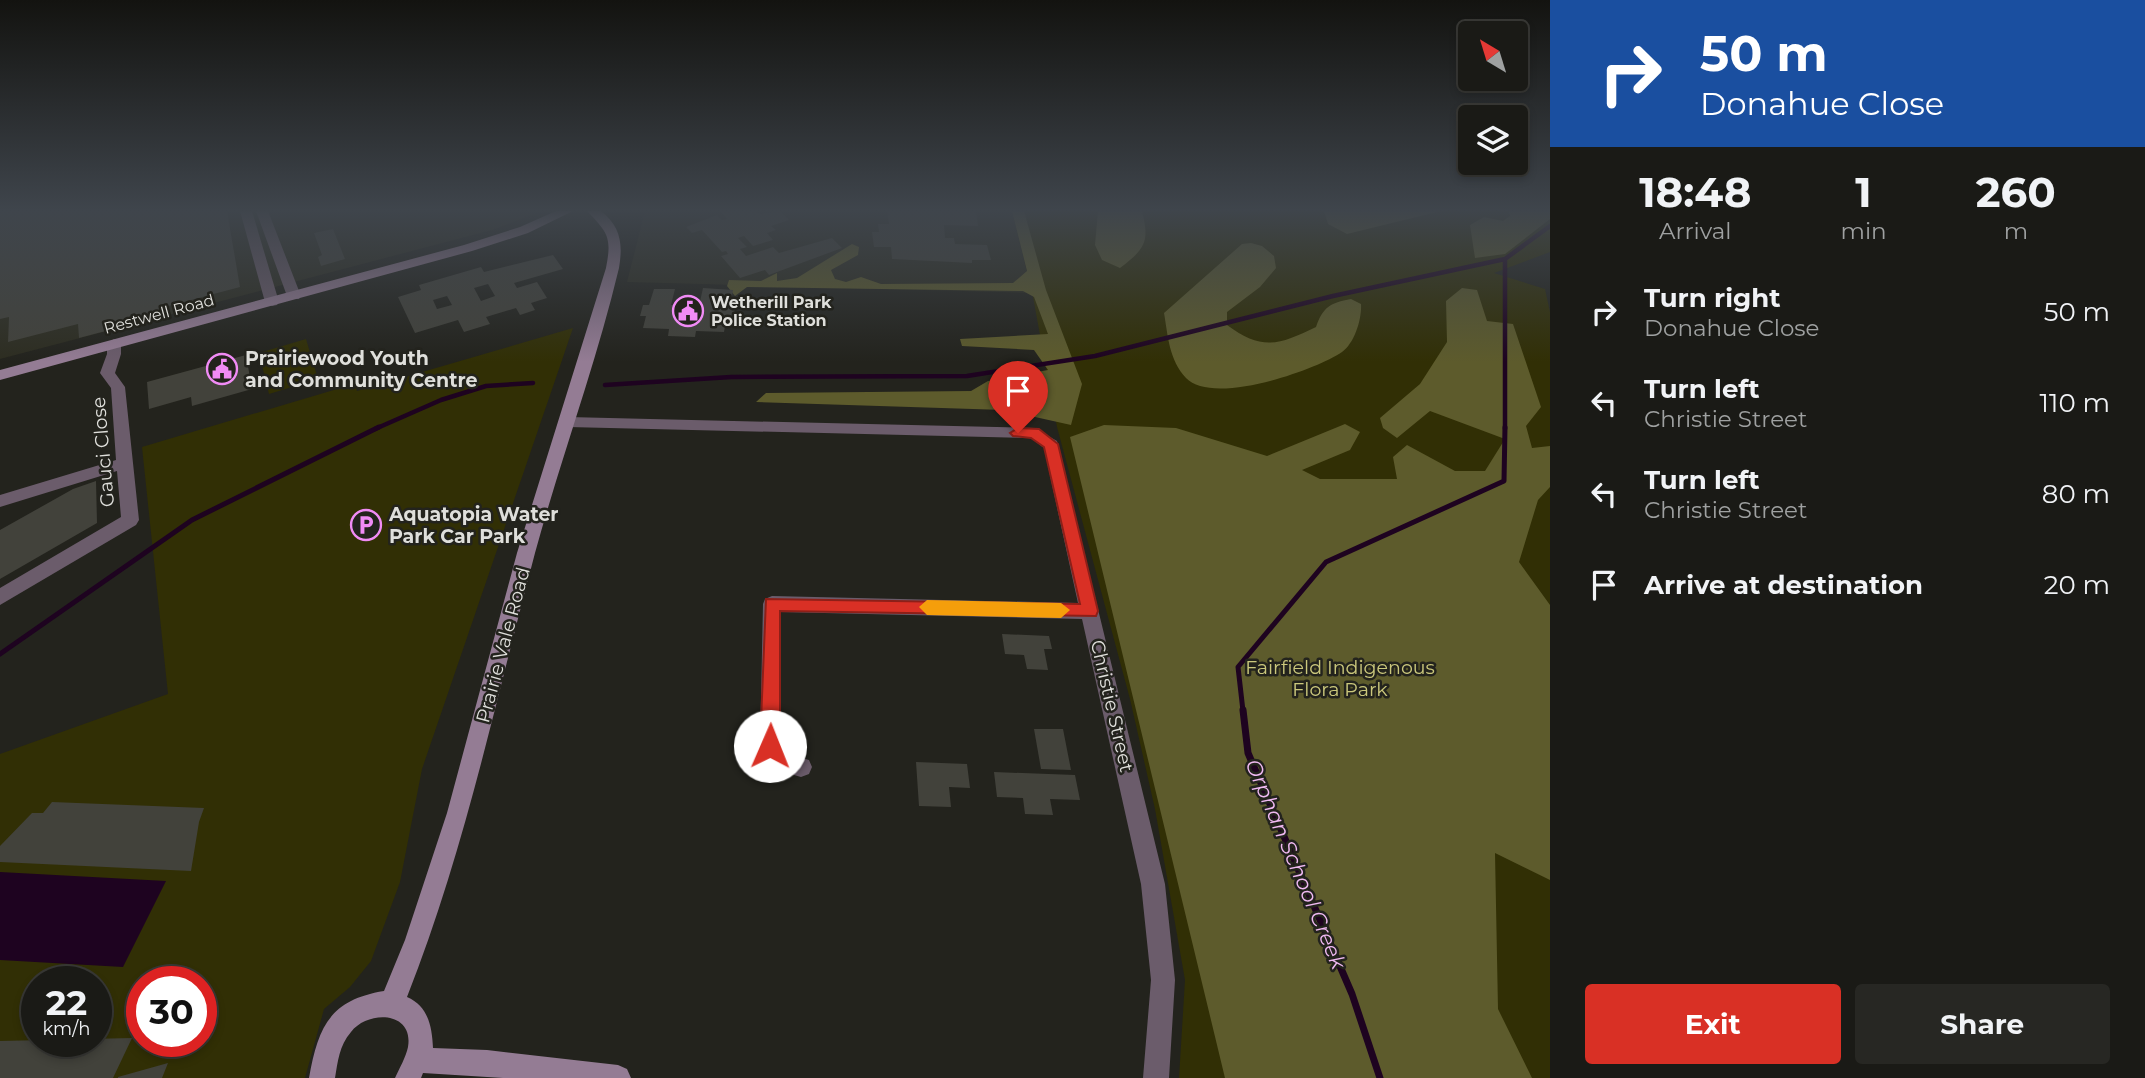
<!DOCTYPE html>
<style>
:root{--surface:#1a1a16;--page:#272723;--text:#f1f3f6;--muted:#9fa1a1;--line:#383835;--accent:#d93025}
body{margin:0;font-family:Montserrat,sans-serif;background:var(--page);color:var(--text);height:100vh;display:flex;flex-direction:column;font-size:26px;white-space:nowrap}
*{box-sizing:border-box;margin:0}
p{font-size:23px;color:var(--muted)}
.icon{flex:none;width:38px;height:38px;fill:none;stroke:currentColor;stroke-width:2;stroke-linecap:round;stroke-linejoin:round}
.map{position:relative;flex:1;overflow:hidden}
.details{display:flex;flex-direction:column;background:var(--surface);width:595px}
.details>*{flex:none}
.banner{background:#1a4fa0;color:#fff;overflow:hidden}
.needle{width:46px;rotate:322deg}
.tools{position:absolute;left:1458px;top:21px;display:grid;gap:14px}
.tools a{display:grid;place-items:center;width:70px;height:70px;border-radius:7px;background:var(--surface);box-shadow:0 4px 10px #0003,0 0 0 2px var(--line);font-size:35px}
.speed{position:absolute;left:21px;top:966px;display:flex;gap:14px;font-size:35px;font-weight:700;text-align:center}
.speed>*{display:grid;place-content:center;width:91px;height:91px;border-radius:50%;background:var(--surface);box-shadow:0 4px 10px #0003,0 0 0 2px var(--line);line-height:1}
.speed small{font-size:18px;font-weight:400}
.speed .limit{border:10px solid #d22;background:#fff;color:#111}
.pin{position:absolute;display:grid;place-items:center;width:60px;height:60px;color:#fff;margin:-72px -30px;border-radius:50% 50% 50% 0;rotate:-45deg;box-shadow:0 0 7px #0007}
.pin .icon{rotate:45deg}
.me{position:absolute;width:77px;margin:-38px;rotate:1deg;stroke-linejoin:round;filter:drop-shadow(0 0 5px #0008)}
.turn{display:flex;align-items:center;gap:24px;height:147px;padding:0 35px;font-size:32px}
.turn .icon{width:91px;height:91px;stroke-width:2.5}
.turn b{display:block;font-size:49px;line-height:60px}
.eta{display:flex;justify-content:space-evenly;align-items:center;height:119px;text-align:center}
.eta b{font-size:42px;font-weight:700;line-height:49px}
.button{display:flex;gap:14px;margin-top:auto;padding:14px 35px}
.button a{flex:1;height:80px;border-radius:7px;background:var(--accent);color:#fff;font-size:28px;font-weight:700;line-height:80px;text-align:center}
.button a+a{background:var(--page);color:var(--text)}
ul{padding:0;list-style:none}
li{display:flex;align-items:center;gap:21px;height:91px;padding:0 35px}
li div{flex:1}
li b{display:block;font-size:26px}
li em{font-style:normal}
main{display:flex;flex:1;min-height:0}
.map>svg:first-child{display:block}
.built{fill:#2d2d21}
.green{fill:#312f05;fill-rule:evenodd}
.forest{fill:#5d5b2c}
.water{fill:#1e0320}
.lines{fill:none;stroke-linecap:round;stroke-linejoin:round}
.stream-far2{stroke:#1e0320;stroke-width:4.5}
.stream-far1{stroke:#1e0320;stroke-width:5}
.stream{stroke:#1e0320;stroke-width:7}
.building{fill:#42423b;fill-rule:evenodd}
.street{fill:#6b5c6b;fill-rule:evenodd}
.secondary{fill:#947c94;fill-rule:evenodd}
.route{fill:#d93025;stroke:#8d1f18;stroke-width:2}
.slow{fill:#f59e0b}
.labels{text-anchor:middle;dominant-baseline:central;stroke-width:5;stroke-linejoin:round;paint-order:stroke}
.far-poi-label{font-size:16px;font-weight:bold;fill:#dfdfdb;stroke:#23231d;text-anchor:start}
.far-street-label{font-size:16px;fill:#dfdfdb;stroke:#23231d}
.poi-label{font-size:19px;font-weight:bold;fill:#dfdfdb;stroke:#23231d;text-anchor:start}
.street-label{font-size:19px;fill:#dfdfdb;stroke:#23231d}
.park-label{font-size:19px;fill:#cbc87c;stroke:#23231d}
.water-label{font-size:21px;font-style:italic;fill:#f0b9f2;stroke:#23231d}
</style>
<main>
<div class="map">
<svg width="1550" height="1078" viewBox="0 0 1550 1078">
<rect width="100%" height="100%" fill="#23231d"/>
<path class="built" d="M0,211H542L492,230L0,359Z
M645,211H1012L1032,293L627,282Z"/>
<path class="green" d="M1012,211H1550V252L1494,273L1545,289L1550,312V1078H1179L1185,980L1155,809L1130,699L1057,427L1031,286Z
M573,328L422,769L400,882L371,961L350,987L324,1009L305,1078H0V754L168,694L142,447L354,384L357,391ZM37,982H96V1041H37ZM142,982H201V1041H142Z
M306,339L318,379L269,394L259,353Z"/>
<path class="forest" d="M1012,211H1024L1046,290L1082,384L1071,425L1004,410L756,402L766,393L971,391L988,381L1048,370L1034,350L962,346L960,339L1048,334L1034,297L1023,291L747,287L735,296L727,286L729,280L761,281L777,273V281L797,278L852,244L859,247L858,255L831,270L835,279L846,282L861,277L881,284L1013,283L1027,271Z
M1098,211H1142C1150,242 1145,249 1120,268L1102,260L1095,245Z
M1324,211H1441L1347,234L1328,224Z
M1509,211H1550V219L1505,254L1475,258L1470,225L1484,217L1503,221L1510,216Z
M1251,243L1262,246L1274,256L1276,268L1260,287L1227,312V325C1262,351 1279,345 1316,327C1323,307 1330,303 1351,299L1361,304C1362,318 1355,343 1342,352C1314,371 1212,406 1186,378C1169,360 1168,336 1164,313L1242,244Z
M1462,288L1477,290L1487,321L1513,324L1541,407L1526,426L1532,448L1550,446V487L1538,500L1519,562L1550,605V880L1495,853L1498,1009L1532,1078H1225L1070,437L1104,425L1176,428L1267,456L1345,424L1360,432L1350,450L1302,470L1320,479H1397L1393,457L1407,445L1455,471H1485L1505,439L1430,411L1397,438L1383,428L1380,418L1420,384L1447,342L1446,301Z"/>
<path class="water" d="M0,872L166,881L123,967L0,960Z"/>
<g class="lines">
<path class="stream-far2" d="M605,385L731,377L967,376L1095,356L1333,296L1505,259
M375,429L441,400L486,386L533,383
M1505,429V259L1550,226"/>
<path class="stream-far1" d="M0,654L192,520L379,427
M1243,711L1238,667L1326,562L1504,481L1505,427"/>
<path class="stream" d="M1243,710L1248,753L1352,994L1380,1078"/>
</g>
<path class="building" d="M0,211H227L240,287L161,308L162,316L79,338L78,324L8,342L9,317L0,319Z
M720,211H756L760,214L780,211L789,220L771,226L776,230L767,233L773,240L753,246L744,236L738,238L747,247L740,249L746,256L773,247L779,253L832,238L842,248L769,275L765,270L740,278L721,256L728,254L726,251L722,252L702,230L692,233L686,227L717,215L722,220L727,219Z
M887,211H976L978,226L944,225L945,238H954L955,244L987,245L991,260H972V263L892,259L891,247H874L872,232H879L878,224H889Z
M333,229L345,259L321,266L318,257L322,255L314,233Z
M553,255L563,269L514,283L517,288L537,282L547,298L531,303L535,310L520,315L516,308L486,317L490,324L464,332L458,320L415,333L398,297L421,290L419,285L481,267L484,272ZM488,284L495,296L481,301L474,288ZM447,296L452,305L437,309L433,300Z
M703,288L733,290L731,302L736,303L733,320H726L724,332L696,331L695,337L668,336L669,329L643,328L646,316H640L643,305H649L654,289H675L671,305L699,306Z
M246,355L252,389L192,406L191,397L149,409L147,382Z
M96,481L97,523L0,579V530L73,489Z
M1002,634L1049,636L1052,649H1044L1048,670L1027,669L1024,655L1005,654Z
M1034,729H1063L1071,770L1041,769Z
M916,762L967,764L970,788L949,787L951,807L919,806Z
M994,772L1075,775L1080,800L1050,799L1053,815L1025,814L1023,798L997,797Z
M52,802L204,808L199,822L191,871L0,862V846L32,813H43Z
M132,1038L113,1078H0V1041Z
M168,1063L162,1078H118V1077Z"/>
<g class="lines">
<path class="street" d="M240,211H252L279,302L277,305L272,306L265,302Z
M256,211H268L301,296L299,299H289L287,296Z
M114,339L121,344V354L115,373L125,387L139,520L136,525L0,605V588L121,517L117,471L0,507V495L116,460L111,388L100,373L107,354V344Z
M568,417L1034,428L1057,441L1165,884L1175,980L1169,1078H1143L1151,980L1141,884L1082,619L781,612L780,744L788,754L809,760L812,767L809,774L801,777L773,769L760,746L763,604L765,599L772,596L1078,603L1044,448L1031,438L568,427L560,422Z"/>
<path class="secondary" d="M556,211H573L528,233L472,251L0,380V370L464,245L520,227Z
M587,211H601C621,227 623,244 619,268C596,364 561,458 535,553C495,703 464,853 407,997C428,1006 432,1026 433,1048L487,1050L618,1065L627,1069L631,1078H503L423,1073L421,1078H395C399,1069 406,1057 408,1047C414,1011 368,1010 351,1032C339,1046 338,1061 335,1078H309C318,1028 329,1000 384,991L405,940L447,813L517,553L606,268C612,237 608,233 587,211Z"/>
</g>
<linearGradient id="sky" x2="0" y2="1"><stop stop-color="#131310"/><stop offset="0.58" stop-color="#3f454c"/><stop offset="1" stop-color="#3f454c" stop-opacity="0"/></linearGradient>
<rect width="1550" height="362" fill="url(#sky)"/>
<path class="route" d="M1018,428L1039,429L1058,444L1098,611L1096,616L780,611V746L777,753L770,755L763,753L760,746L766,599L1080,604L1044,447L1031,438L1013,436L1010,433Z"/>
<path class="slow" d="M927,600L1061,603L1070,610L1061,618L927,615L919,607Z"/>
<defs>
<g id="civic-ring" transform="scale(1.575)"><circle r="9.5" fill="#23231d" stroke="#f08bf5" stroke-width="1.5"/><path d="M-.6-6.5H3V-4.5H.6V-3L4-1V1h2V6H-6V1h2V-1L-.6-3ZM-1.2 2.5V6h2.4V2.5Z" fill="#f08bf5"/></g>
<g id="parking-ring" transform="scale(1.575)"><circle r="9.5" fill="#23231d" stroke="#f08bf5" stroke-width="1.5"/><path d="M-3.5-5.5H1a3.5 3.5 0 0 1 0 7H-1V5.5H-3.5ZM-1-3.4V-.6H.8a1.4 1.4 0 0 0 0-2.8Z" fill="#f08bf5"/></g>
</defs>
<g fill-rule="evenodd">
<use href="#civic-ring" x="688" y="311"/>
<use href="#civic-ring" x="222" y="369"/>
<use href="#parking-ring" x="366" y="525"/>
</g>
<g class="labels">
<g class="far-poi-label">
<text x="711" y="302">Wetherill Park<tspan x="711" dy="18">Police Station</tspan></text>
</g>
<g class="far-street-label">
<text transform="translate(159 314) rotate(-15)">Restwell Road</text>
</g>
<g class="poi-label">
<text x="245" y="358">Prairiewood Youth<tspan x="245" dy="22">and Community Centre</tspan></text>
<text x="389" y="514">Aquatopia Water<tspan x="389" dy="22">Park Car Park</tspan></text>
</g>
<g class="street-label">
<text transform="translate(103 452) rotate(-95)">Gauci Close</text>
<text transform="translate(503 645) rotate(-75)">Prairie Vale Road</text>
<text transform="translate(1112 706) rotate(77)">Christie Street</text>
</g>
<g class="park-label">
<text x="1340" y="667">Fairfield Indigenous<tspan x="1340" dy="22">Flora Park</tspan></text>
</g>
<g class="water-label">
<text transform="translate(1296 864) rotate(67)">Orphan School Creek</text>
</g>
</g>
</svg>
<div class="tools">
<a><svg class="needle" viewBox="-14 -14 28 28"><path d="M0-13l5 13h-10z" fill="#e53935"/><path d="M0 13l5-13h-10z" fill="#9fa1a1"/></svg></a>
<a><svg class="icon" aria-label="layers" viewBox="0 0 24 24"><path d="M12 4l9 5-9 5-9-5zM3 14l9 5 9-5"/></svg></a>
</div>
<div class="speed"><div>22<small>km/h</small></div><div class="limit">30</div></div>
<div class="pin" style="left:1018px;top:433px;background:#d93025"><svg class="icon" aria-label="arrive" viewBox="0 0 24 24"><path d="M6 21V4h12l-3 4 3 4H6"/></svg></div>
<svg class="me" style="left:770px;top:746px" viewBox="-20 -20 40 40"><circle r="19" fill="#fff"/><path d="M0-13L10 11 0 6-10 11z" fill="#d93025"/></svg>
</div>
<section class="details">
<div class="banner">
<div class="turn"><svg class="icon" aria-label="right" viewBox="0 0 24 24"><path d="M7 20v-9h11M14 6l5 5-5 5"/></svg><div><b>50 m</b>Donahue Close</div></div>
</div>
<div class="eta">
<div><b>18:48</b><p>Arrival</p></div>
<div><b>1</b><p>min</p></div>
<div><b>260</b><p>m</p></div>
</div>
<ul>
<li><svg class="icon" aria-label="right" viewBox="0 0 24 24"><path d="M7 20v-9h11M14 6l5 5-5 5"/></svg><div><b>Turn right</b><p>Donahue Close</p></div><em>50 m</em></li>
<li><svg class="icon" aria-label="left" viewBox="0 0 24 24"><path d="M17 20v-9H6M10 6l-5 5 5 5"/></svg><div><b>Turn left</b><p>Christie Street</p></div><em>110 m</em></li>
<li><svg class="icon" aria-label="left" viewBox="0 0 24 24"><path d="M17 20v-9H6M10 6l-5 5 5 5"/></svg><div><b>Turn left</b><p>Christie Street</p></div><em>80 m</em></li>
<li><svg class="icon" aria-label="arrive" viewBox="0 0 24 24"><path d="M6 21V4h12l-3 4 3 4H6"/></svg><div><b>Arrive at destination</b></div><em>20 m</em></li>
</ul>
<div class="button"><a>Exit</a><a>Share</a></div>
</section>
</main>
